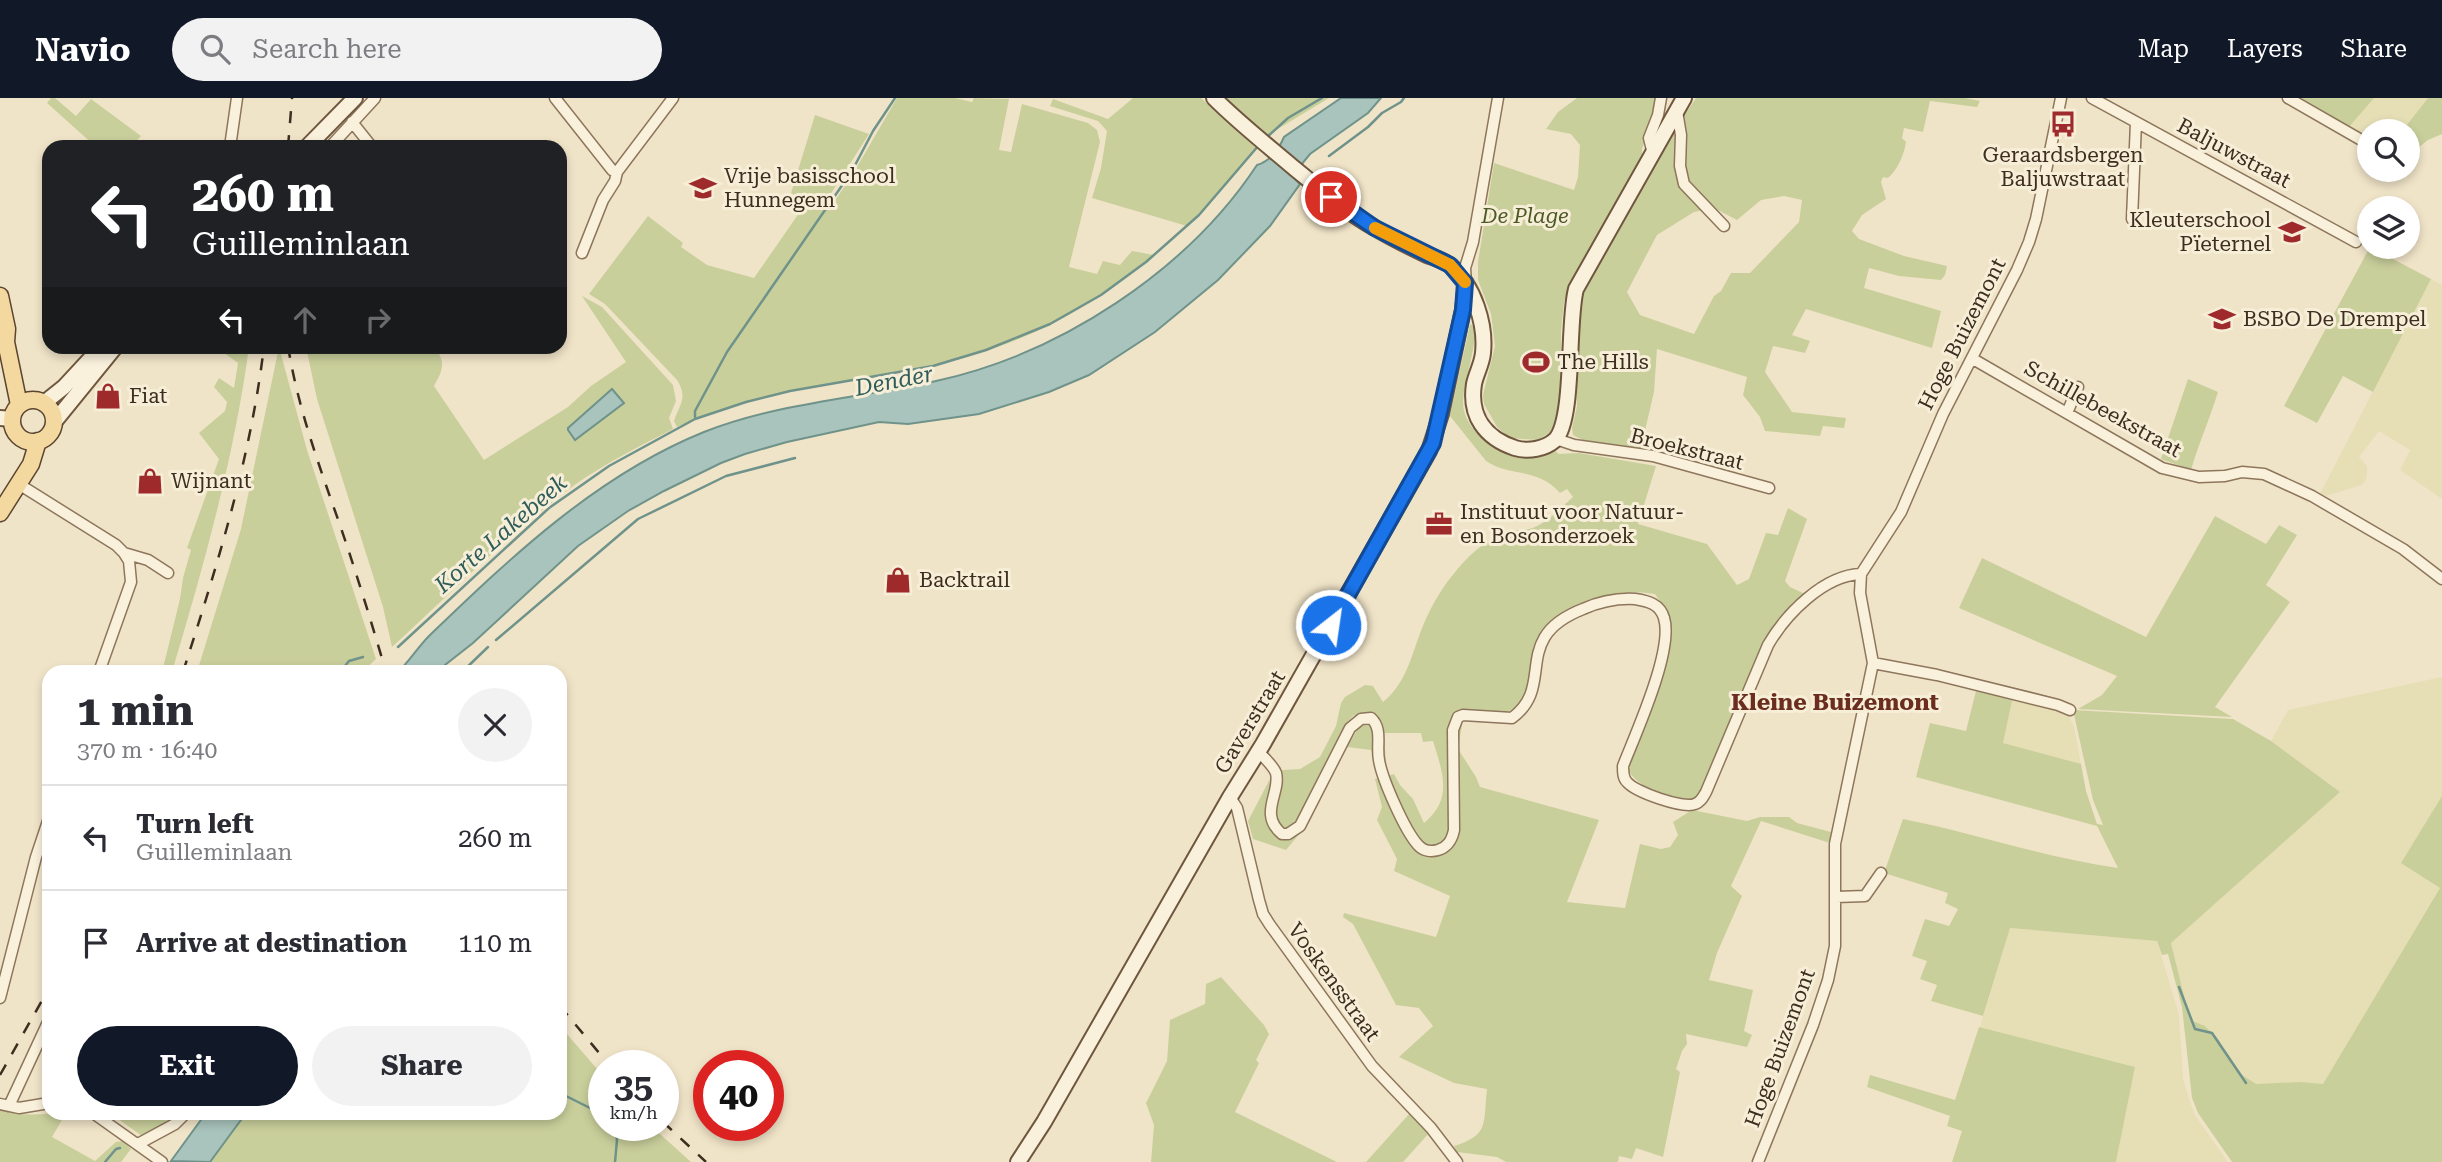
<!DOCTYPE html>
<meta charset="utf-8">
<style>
:root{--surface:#fff;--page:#f2f2f3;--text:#2b2b33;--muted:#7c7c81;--line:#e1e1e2;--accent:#111827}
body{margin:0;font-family:"Roboto Serif",serif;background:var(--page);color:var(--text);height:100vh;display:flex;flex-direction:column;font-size:26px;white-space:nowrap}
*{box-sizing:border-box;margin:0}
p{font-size:23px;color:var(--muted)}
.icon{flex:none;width:38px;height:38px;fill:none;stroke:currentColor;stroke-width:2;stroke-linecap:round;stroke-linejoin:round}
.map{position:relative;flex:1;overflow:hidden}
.sheet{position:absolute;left:42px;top:567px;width:525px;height:455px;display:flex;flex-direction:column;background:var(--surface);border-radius:21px;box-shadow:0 4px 10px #0003}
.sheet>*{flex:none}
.top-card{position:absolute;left:42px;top:42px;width:525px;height:214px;border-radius:21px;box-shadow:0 4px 10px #0003;background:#202124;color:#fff;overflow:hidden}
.buttons{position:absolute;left:2357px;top:21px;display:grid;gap:14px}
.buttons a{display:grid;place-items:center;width:63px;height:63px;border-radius:50%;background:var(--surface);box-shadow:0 4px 10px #0003;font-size:35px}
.speed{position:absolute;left:588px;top:952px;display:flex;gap:14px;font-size:35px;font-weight:700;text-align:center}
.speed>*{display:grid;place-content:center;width:91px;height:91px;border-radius:50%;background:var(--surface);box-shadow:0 4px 10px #0003;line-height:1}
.speed small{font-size:18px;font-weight:400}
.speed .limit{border:10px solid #d22;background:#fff;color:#111}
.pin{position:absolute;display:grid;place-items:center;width:60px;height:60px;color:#fff;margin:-30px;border:4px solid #fff;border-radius:50%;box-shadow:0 2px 7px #0007}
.me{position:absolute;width:77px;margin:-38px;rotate:30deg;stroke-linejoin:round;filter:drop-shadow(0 0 5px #0008)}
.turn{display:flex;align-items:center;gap:24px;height:147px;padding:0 35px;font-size:32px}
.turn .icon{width:91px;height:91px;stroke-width:2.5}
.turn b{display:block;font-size:49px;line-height:60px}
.lanes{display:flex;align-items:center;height:66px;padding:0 35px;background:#0003;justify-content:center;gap:35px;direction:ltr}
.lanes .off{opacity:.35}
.round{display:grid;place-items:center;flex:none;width:74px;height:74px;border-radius:37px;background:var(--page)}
.summary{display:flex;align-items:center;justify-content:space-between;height:119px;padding:0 35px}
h1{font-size:42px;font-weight:700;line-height:52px}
.cta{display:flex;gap:14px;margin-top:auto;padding:14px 35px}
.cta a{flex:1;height:80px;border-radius:42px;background:var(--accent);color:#fff;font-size:28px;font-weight:700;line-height:80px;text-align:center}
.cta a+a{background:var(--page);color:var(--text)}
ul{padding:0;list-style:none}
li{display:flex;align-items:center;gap:21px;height:105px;padding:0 35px;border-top:2px solid var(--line)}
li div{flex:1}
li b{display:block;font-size:26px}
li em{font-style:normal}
header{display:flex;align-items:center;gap:42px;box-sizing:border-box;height:98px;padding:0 35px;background:var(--accent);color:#fff}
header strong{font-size:33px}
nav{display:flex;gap:38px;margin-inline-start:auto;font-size:24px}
.search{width:490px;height:63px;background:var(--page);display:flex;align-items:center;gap:18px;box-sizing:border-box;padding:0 24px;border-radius:38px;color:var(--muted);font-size:26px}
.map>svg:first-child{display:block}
.farmland{fill:#e6deb5}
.green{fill:#c9cf9b;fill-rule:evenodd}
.water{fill:#a9c4bc;stroke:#6f938a;stroke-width:2}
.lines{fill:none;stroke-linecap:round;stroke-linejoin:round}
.stream{stroke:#6f938a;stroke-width:2.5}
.street-casing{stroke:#8d765c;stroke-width:13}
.secondary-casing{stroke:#6f573f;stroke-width:18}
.primary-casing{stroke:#5b4430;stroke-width:19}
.street{stroke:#faf1dc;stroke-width:10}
.secondary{stroke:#faf1dc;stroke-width:14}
.primary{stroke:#f3d9a0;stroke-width:16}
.rail{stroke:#3d2e20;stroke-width:2.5;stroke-dasharray:12 12;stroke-linecap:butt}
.route-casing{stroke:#114b97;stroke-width:18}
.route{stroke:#1a73e8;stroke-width:12}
.slow{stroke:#f59e0b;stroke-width:12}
.labels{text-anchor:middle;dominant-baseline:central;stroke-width:6;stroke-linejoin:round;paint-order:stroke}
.street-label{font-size:21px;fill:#3d2e20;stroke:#f7eed8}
.poi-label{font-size:21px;fill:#3d2e20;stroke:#f7eed8;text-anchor:start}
.park-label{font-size:21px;font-style:italic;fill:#4d5a26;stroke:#f7eed8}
.water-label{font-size:23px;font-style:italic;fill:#2f5d5a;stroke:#f7eed8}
.neighbourhood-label{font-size:23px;font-weight:bold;fill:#6b2e1e;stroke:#f7eed8}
</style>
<header>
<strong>Navio</strong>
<div class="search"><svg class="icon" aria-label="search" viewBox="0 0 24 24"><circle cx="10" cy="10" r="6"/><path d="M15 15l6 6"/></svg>Search here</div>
<nav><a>Map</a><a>Layers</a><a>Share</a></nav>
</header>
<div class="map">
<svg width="2442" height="1064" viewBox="0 0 2442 1064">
<rect width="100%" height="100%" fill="#f0e4c8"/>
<path class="farmland" d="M2374,0H2428L2402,33H2370L2369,41L2349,29Z
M2431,181L2442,187V401L2400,372L2410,352L2379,333L2359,359L2367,368V374L2366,382L2361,387L2326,398L2320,396Z
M2442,579V698L2402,765L2440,790L2323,986H2255L2239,975L2218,941L2205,928L2190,922L2171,845L2340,694L2271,643L2288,612Z
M2013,598L2067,614L2074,629L2081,666L2003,645Z
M2010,830L2157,843L2179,917L2183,981L2189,1001L2195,1017L2228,1064H2116L2135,969L1980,929Z"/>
<path class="green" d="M51,0H55L76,18L91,1L141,38L131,49H96L47,5Z
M897,0H955L972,4L974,0L1009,1L999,52L1011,54L1022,6L1088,25L1097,32L1100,44L1069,169L1097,176L1103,163L1120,167L1132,153L1154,157C1094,211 1011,252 931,268C846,285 757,292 677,329L674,323C680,305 688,300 677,282L605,206L589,196L648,118L683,145L681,149L707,167L754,180L806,105L791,95L815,17L869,36L828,100L817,108L830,110L854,74Z
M1133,0H1201L1256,50L1227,86L1187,128L1092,100L1101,70L1107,33L1098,23L1050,8L1053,1L1108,21Z
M1223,0H1329L1268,37Z
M1577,0H1658V7L1642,51V62L1650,69L1696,0H1965L1980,3L1977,9L1930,3L1923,34L1904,30L1902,40L1906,44C1904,57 1898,71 1888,80L1883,79L1881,84L1886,101L1862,117L1852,133L1859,141L1904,158L1947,168L1945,177L1941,182L1899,178L1869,170L1864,190L1941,213L1932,250L1806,211L1792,237L1810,243L1805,255L1773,248L1765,274L1792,314L1846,320L1844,330L1823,328L1820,338L1765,333L1760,319L1743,297L1747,279L1657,251L1654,294L1640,354C1618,350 1593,349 1573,337L1572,330L1577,308L1571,185L1564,204L1561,234V303L1556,321L1550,334L1538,342L1510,340L1497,329L1484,306L1483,297L1495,248L1491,216L1478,182V164L1494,65L1574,92L1578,79L1580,47L1571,36L1546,31L1558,14ZM1784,98L1802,102L1799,124L1750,175H1731L1721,193L1714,198L1694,236L1640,217L1627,194L1657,137L1694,114L1714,110L1737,122L1761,102Z
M2296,0H2374L2349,29Z
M2428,0H2442V36L2428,42L2408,58V33H2402Z
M2370,149L2431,181L2373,294L2343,278L2317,325L2284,308Z
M582,198L602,209L673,287L676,303L669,320L673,331C640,348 606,365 576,386C510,434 452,494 392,549L383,509L317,301L306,249H435C446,265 443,272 434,288L484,362L568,309L591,288L626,264Z
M1470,226L1475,229C1476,255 1464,279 1463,304C1463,336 1506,362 1534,360C1541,360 1548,355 1555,353L1559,356L1579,355L1656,368L1638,426L1707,446L1737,487L1749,481L1766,435L1778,437L1788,410L1807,421L1785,483L1790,489L1805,496L1792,505L1768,543L1701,696C1698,699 1696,701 1692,702C1675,707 1630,686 1627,668L1657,594L1672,530L1665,511L1655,496C1622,489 1554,505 1539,538C1530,557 1530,580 1528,601C1505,622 1482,617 1454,619L1450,625L1462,627L1458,651L1476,679L1480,689L1599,722L1567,804L1625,810L1640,746L1661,751L1670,749L1678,737L1673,724L1692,712L1747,723L1760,719H1789L1797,725L1831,734L1830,745L1761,723L1731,788L1742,798L1717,855L1709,882L1753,892L1744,933L1752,937L1747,949L1686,936L1687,946L1682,953L1676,971L1680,974L1663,1059L1636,1050L1632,1061L1619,1058L1618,1064H1506L1497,1059L1457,1054L1454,1048C1490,1037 1483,1025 1487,991L1454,985L1399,959L1433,928L1419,910L1396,907L1353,826L1343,819L1344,815L1436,839L1450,798L1394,773L1397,761L1377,722L1382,709L1375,681L1394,676L1400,687L1413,701L1424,725C1454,701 1442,673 1433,643L1423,644L1421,635H1384L1386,667L1375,666L1371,652L1347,649L1362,624L1354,617L1348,623L1303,718L1301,734L1286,752L1253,741L1248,723L1272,677L1283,672L1300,671L1320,659L1336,628L1341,605L1345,599L1365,587L1373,588L1383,604C1409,583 1412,552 1425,523C1433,505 1443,488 1456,473C1472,453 1493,436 1519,432C1521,432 1527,432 1529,431C1546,427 1560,410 1573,399L1567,391L1560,395C1538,369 1509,379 1486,363L1450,318Z
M224,249H249C234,360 204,467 172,574H162L180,501L183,480L191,452L187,450L219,361L199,335L225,313L227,304L214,289L219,280L234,290L238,265L220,252Z
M279,249L307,352L376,561L362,574H197L241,431Z
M2188,281L2218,294C2210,320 2199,345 2191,372L2161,361Z
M2215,418L2266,446L2279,427L2297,437L2266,487L2290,504L2215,609L2232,619L2078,611L2102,597L2117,578L1959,510L1982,460L2146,539Z
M1977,589L2013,598L2003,645L2081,666L2086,693L2097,726L2103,727L2093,702L2073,612L2233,621L2271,643L2340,694L2171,845L2190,922L2205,928L2218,941L2239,975L2256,986L2300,984L2323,986L2440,790L2401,765L2442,698V1064H2232L2198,1015L2192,1000L2182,909L2168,856L2162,857L2157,843L2010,830L1983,918L1931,903L1937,887L1920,881L1927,863L1912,858L1925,821L1949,828L1958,811L1945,805L1948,795L1884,775L1903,721C1975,735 2045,760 2118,770L2097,728L1916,679L1930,625L1966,633Z
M1221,879L1264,927L1269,936L1256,962L1259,965L1235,1014L1337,1064H1151L1154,1027L1146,1005L1167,963L1170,922L1205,906L1206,886Z
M560,928L604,979V1027H650L691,1064H210L246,1015H560Z
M1979,929L2135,969L2116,1064H1952L1962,1033L1947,1028L1950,1018L1867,989L1870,977L1955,1002Z
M0,1011C22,1020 44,1015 66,1015L52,1039L95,1063L116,1044L123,1043L131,1051L121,1064H0Z
M110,1015H183L166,1027L142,1038Z
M1410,1015L1430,1034L1403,1064H1366Z"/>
<path class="water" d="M1341,0H1381L1368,15L1310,56L1292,78L1300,86L1270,128L1218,182L1155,234L1089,277L1049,294L979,316L908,326L879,324L787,344L745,356L721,365L664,393L628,413L578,448L473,545L436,574H398C408,565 418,549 429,538C510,460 597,377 704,334C777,305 859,300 936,283C1060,256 1187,173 1257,67C1270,63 1279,51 1284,39Z
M612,291L624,305L575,342L568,332V330Z
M206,1015H246L210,1064L171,1063Z"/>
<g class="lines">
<path class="stream" d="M1266,40L1288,20L1322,0
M1329,58L1368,29L1382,15L1401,4L1404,0
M695,319V313L727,254L852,73L873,33L895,0
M496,542L638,421L726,378L795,360
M398,549L549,410L609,368L695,321L746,304L790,293L933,268L986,252L1050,226L1101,197L1146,164L1199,117L1259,47
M340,574L349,563L363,559
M462,574L488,549
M2179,889L2195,931L2212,935L2246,985
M560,995L604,1017
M615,1027L617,1042L615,1064
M105,1064L116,1051L120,1050"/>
<g class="street-casing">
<path id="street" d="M555,0L612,72L617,74
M2092,0L2356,144
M2288,0L2370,47
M1677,13L1681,37L1680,68L1684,86L1724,128
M352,24L372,49
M230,49L237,0
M330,49L375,0
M1653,56L1649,40L1658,17L1661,0
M2132,121L2136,24
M582,155L603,102L615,83L617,74L673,0
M1466,185L1465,170L1473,144L1498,0
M1973,261L2162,370L2199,379L2225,378L2242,374L2264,376L2312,398L2403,451L2442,481
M2067,315L2078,289
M1556,341L1574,347L1653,358L1769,390
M17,385L116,447L124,455L148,462L168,475
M1873,565L1937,577L2058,607L2070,612
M99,574L131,484L129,463L124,455
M1258,653C1263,659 1273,667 1276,675C1281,695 1258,716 1282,736H1288L1300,728L1350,630L1361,621L1371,620C1383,631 1376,647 1379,662C1382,681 1405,733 1418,747C1423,753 1431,754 1438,752C1448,749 1452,742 1454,732L1453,632L1458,619L1463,617L1512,620C1557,587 1509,540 1583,511C1599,504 1617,500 1635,501C1648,503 1660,506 1664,520C1674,552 1635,637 1623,668C1623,674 1623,680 1627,684C1635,694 1683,711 1695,706C1701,704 1703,699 1706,694L1768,547C1786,516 1824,477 1861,476
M1230,699L1237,710L1259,802L1263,816L1270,827L1372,968L1431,1030L1457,1064
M1836,799L1865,798L1881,775
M0,900L36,759L49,720
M0,1006L19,1010L49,1005
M9,1008L49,922
M93,1015L162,1064
M138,1046L175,1026L186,1015
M1758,1064L1813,927L1828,882L1835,848V746L1873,565L1860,495L1861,476L1901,414L1943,316L2017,172L2029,144L2036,121L2061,0"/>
</g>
<g class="secondary-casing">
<path id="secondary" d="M1214,0C1239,25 1267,47 1294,70C1320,91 1346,114 1375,130C1392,140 1410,149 1427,157C1435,160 1445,163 1451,168C1474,188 1486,226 1483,255C1482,266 1476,276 1474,286C1469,318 1485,340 1515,350C1528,354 1545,351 1555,342C1575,321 1567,224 1576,191L1684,0
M307,49L355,0
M44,305L64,289L102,248
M0,320L12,321
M55,323L116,248
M1018,1064L1044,1024L1230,699L1263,646L1429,353L1441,316L1463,212L1466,185"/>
</g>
<g class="primary-casing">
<path id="primary" d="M0,198L7,231L6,244L19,307
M12 323a21 21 0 1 1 42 0a21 21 0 1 1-42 0Z
M0,415L31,366L38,343"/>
</g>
<use href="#street" class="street"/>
<use href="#secondary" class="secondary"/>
<use href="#primary" class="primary"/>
<path class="rail" d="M288,49L292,0
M288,248C298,311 320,370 341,430C357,477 372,526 386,574
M183,574C217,468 251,359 264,248
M560,908L610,968
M0,977L49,890
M663,1024L706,1064"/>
</g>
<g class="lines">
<g class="route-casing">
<path id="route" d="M1331,99L1375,130L1450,167L1465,185L1463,212L1433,345L1331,527"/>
</g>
<use href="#route" class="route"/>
<path class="slow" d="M1375,130L1450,167L1465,184"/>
</g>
<defs>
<g id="bus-bare" transform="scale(2.1)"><path d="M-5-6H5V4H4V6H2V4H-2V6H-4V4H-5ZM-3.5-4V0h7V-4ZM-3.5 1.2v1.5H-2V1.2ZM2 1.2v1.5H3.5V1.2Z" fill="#9e2a2b" stroke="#f7eed8" stroke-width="2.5" paint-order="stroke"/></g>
<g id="school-bare" transform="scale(2.1)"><path d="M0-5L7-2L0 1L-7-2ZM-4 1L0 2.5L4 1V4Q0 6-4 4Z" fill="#9e2a2b" stroke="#f7eed8" stroke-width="2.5" paint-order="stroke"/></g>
<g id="stadium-bare" transform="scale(2.1)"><path d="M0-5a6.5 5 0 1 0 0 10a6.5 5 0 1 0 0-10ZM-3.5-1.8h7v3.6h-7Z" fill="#9e2a2b" stroke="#f7eed8" stroke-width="2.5" paint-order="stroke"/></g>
<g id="shop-bare" transform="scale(2.1)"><path d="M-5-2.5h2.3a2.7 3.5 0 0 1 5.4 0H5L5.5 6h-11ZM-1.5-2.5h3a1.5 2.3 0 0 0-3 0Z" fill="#9e2a2b" stroke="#f7eed8" stroke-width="2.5" paint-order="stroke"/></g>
<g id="office-bare" transform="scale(2.1)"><path d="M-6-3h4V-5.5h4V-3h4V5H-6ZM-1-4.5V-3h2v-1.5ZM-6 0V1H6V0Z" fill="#9e2a2b" stroke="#f7eed8" stroke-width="2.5" paint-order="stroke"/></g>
</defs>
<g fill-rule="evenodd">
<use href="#bus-bare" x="2063" y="26"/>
<use href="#school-bare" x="703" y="90"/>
<use href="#school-bare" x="2292" y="134"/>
<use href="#school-bare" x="2222" y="221"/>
<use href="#stadium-bare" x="1536" y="264"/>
<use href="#shop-bare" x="108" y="298"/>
<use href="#shop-bare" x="150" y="383"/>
<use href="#office-bare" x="1439" y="426"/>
<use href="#shop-bare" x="898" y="482"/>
</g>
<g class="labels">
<g class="street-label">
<text transform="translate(2234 55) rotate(28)">Baljuwstraat</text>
<text transform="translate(1962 236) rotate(-63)">Hoge Buizemont</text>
<text transform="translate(2103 311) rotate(29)">Schillebeekstraat</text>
<text transform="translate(1687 351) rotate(14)">Broekstraat</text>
<text transform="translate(1250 624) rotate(-59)">Gaverstraat</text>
<text transform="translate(1334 884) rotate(54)">Voskensstraat</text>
<text transform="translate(1780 950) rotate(-70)">Hoge Buizemont</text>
</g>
<g class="poi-label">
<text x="2063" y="57" text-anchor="middle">Geraardsbergen<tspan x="2063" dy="24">Baljuwstraat</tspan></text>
<text x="724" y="78">Vrije basisschool<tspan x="724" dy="24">Hunnegem</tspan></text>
<text x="2271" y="122" text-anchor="end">Kleuterschool<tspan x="2271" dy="24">Pïeternel</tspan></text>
<text x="2243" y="221">BSBO De Drempel</text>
<text x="1557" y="264">The Hills</text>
<text x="129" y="298">Fiat</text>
<text x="171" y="383">Wijnant</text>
<text x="1460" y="414">Instituut voor Natuur-<tspan x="1460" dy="24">en Bosonderzoek</tspan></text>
<text x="919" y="482">Backtrail</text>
</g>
<g class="park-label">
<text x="1525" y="118">De Plage</text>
</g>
<g class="water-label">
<text transform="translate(894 283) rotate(-11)">Dender</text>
<text transform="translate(501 436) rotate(-41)">Korte Lakebeek</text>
</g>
<g class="neighbourhood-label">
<text x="1835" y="604">Kleine Buizemont</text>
</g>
</g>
</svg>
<div class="buttons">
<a><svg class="icon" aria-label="search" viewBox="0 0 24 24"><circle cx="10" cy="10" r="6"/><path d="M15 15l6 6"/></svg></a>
<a><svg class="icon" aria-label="layers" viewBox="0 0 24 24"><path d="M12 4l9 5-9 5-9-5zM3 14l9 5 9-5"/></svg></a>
</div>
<div class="speed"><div>35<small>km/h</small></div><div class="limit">40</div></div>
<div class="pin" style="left:1331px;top:99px;background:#d93025"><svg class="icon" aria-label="arrive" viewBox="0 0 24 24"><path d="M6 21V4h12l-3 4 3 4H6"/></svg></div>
<svg class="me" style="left:1331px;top:527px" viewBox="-20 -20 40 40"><circle r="17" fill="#1a73e8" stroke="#fff" stroke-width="3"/><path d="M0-11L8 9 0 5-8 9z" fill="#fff"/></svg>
<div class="top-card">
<div class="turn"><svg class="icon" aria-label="left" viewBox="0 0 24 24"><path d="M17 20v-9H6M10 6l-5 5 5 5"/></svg><div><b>260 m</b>Guilleminlaan</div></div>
<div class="lanes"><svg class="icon" aria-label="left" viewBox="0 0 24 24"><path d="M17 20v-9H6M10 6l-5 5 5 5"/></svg><svg class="icon off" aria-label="ahead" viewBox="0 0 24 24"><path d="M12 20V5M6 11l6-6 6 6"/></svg><svg class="icon off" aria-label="right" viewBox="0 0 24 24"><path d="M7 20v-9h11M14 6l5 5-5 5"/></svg></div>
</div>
<section class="sheet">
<div class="summary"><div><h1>1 min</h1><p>370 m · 16:40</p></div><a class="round"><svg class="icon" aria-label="close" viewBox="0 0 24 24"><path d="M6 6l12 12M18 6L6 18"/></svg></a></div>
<ul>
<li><svg class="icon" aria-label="left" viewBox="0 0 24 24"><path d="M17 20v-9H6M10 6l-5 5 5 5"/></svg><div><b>Turn left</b><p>Guilleminlaan</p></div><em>260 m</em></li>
<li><svg class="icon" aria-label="arrive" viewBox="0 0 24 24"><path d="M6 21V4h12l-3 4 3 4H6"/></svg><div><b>Arrive at destination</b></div><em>110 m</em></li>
</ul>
<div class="cta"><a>Exit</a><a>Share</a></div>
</section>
</div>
